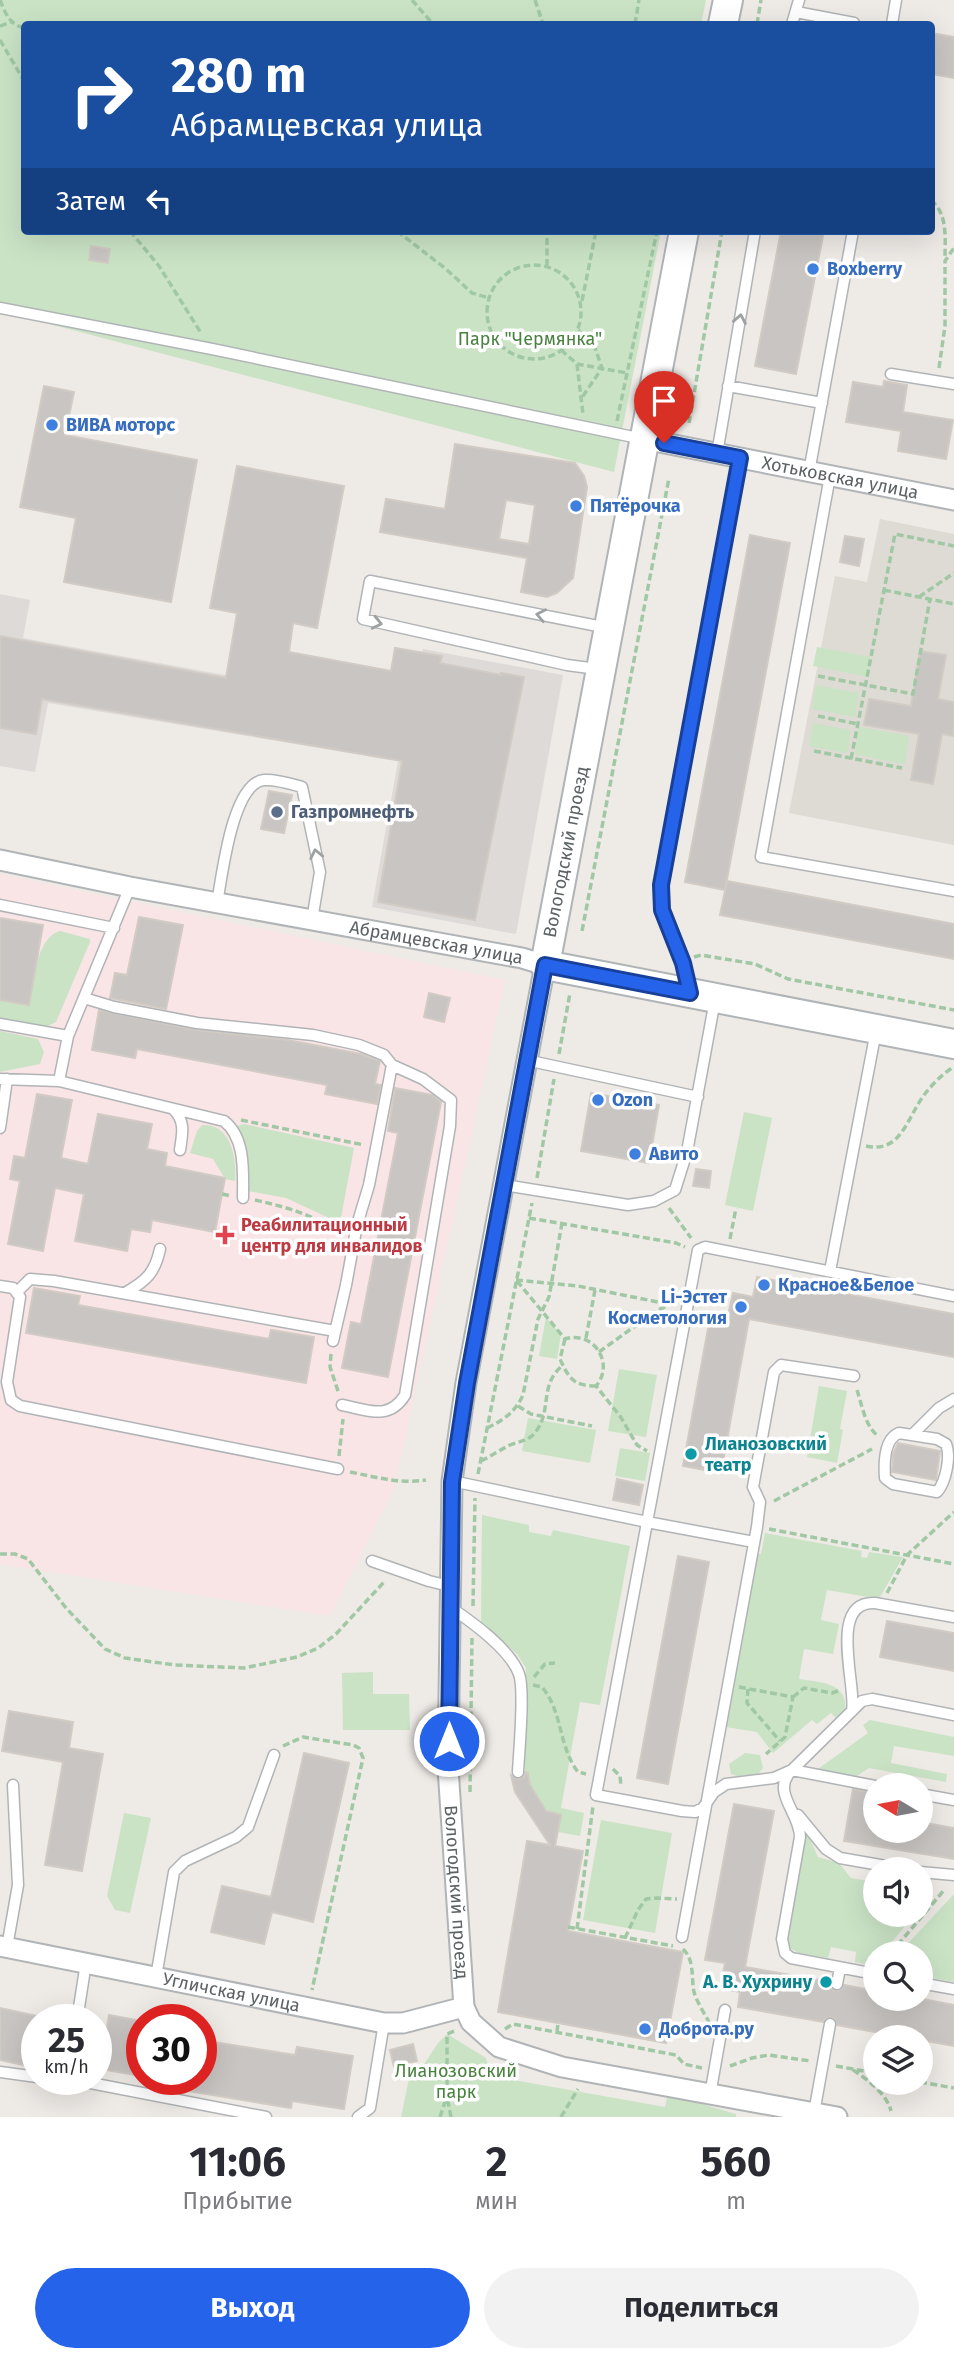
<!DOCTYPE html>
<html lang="ru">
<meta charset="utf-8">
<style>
:root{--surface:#fff;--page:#f2f2f3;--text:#2b2b33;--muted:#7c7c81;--accent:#2563eb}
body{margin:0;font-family:"Fira Sans",sans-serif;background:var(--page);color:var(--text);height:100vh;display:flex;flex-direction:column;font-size:26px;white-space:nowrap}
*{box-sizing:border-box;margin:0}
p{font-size:23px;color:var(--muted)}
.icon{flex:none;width:38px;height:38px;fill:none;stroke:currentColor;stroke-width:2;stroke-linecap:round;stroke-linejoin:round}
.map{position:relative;height:2117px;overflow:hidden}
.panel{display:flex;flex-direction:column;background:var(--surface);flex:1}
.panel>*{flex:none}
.hud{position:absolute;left:21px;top:21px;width:914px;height:214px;border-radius:7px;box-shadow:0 7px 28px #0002;background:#1a4fa0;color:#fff;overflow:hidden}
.needle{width:46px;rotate:280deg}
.fabs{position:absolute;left:863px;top:1773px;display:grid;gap:14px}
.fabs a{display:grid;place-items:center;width:70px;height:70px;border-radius:50%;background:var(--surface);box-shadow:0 7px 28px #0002;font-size:35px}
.speed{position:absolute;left:21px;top:2004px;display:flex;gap:14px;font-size:35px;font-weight:700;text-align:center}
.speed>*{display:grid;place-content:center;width:91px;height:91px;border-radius:50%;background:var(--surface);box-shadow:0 7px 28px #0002;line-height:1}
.speed small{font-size:18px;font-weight:400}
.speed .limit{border:10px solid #d22;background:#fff;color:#111}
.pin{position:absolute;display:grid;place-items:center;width:60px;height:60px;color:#fff;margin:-72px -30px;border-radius:50% 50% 50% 0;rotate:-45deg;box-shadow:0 0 7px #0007}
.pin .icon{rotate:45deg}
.me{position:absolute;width:77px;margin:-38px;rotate:0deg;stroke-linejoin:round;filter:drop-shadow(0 0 5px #0008)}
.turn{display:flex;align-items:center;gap:24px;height:147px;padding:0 35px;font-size:32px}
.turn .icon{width:91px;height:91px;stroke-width:2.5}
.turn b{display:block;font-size:49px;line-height:60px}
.then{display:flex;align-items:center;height:66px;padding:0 35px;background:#0003;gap:14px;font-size:26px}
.eta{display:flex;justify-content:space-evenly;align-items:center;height:119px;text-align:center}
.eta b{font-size:42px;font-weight:700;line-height:49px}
.action{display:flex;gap:14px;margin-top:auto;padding:14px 35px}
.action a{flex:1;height:80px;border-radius:42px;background:var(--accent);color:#fff;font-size:28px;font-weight:700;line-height:80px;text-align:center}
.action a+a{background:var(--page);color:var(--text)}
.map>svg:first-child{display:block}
.industrial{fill:#dddad8}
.education{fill:#dedad4}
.medical{fill:#f9e4e6}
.green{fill:#cae3c5}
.building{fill:#c9c5c2;stroke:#d2cbc4;stroke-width:2;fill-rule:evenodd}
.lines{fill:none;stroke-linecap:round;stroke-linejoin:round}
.lane-casing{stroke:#b1b4b6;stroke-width:13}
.street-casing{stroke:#b1b4b6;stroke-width:23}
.secondary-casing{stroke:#b0b4b7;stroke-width:32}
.path{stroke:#a1c8a5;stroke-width:3.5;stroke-dasharray:7 3.5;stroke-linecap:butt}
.lane{stroke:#fff;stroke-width:10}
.street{stroke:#fff;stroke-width:19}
.secondary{stroke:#fff;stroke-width:28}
.oneway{stroke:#9ea1a2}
.route-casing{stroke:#184099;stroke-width:18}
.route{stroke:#2563eb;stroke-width:12}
.shop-dot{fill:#3f7fe0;stroke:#fff;stroke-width:2.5}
.service-dot{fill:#5c6f8a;stroke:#fff;stroke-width:2.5}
.health-dot{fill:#e0444e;stroke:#fff;stroke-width:2.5}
.culture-dot{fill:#0f9aa8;stroke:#fff;stroke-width:2.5}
.labels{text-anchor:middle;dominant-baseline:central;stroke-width:7;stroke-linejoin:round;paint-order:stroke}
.shop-label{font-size:18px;font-weight:bold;fill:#366cbe;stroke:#fff;text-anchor:start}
.park-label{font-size:18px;fill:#49823f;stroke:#fff}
.street-label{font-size:18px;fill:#5d6264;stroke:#fff}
.service-label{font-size:18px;font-weight:bold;fill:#4e5e75;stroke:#fff;text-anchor:start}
.health-label{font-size:18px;font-weight:bold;fill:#be3a42;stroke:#fff;text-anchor:start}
.culture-label{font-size:18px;font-weight:bold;fill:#0d838f;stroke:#fff;text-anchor:start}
</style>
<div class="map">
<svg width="954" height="2117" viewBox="0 0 954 2117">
<rect width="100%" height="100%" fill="#eeeae6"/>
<path class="industrial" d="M0,594L30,600L23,638L411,709L423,649L563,675L516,934L372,907L398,761L48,703L35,772L0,766Z"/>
<path class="education" d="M880,519L954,534V845L789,813L835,576L867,582Z"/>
<path class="medical" d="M0,874L505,980L394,1489L330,1616L0,1564Z"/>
<path class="green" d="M0,0H706L701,24H24V231H661L614,472L0,311Z
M817,647L872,657L868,677L813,666Z
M816,685L859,693L855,717L812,709Z
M813,723L851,730L848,751L845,753L809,746Z
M861,727L909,736L905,763L902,764L855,754L858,729Z
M60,931L90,939V942L56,1022L46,1027L0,1019V1000L29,1005C32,985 37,936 60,931Z
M0,1031L38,1039L44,1052L40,1064L0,1072Z
M744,1112L772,1118L753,1211L725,1205Z
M244,1124L354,1148L340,1223L286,1198L248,1191L244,1141L237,1126Z
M202,1125C231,1123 237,1158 235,1181L225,1179L213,1159L190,1153L197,1131Z
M546,1317L561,1334L557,1359L539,1356Z
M619,1369L657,1375L646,1437L608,1431Z
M819,1386L847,1391L840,1429L843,1430L837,1463L807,1457Z
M528,1418L596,1430L590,1463L522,1451Z
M620,1448L650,1453L645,1481L615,1476Z
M482,1515L529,1525V1532L551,1536L553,1530L630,1546L600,1705L580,1702L561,1808L584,1813L580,1836L558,1832L560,1815L546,1811L530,1785L528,1773L525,1770L522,1727L526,1668L517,1654L481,1622Z
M765,1533L862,1551L861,1557L867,1558L869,1552L903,1557L879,1599L827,1590L821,1620L839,1624L833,1654L804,1649L799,1679C818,1682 848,1682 845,1709L836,1718L831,1713L817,1724L812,1720L773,1753L757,1732L726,1727L757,1554H761Z
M373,1672V1694H409L410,1730H343L342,1673Z
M870,1720L954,1737V1756L894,1746L891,1763L947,1774L946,1782L869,1768L857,1776L818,1769L868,1733L863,1725Z
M745,1753L760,1755L763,1768L756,1777H740L731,1774L729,1764Z
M124,1813L151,1818L130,1913L115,1910L107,1896Z
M601,1820L672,1833L655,1933L583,1920Z
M805,1828L818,1857L839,1863L851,1878L875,1882V1914L914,1915L883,1953H875V1963L872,1966L855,1962L856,1952L831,1947L828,1958L799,1953L789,1948L786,1934Z
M954,1894V1982L921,1976L920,1953H899Z
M447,2034L486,2058L491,2076L665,2107L668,2094L736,2114V2117H401L411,2069L423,2066L438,2043Z"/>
<path class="building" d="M931,33L954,37V78L931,74Z
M781,231H824L796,374L755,366Z
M91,246L110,249L108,263L89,260Z
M884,381L907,385L903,412L953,420L946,459L898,451L901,431L846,422L853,382L883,387Z
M44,386L74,392L65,435L197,460L171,602L64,582L76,518L20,507Z
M455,444L575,463L584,476L587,487L573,578L557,593L547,597L521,592L527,558L380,532L386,499L445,509ZM506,500L535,505L529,544L499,539Z
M237,466L344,486L317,628L293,623L289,652L391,671L395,648L442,656L440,663L501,675V673L524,677L475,920L378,902L402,761L42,699L36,734L0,728V636L226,678L237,613L210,608Z
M750,535L790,543L725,890L685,882Z
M845,536L864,539L859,566L840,562Z
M920,651L946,655L938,699L954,702V736L942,734L933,784L911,780L919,734L864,725L869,699L911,706Z
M269,791L292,795L284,833L261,829Z
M727,881L954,924V959L720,915Z
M139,917L183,925L166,1009L110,998L115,973L127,975Z
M0,918L43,925L29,1005L0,1000Z
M429,993L450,998L444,1022L424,1017Z
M99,1010L196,1030L288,1040L361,1054L380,1061L375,1084L381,1085L377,1104L325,1094L327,1085L137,1049L135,1058L92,1050Z
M395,1088L432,1095L441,1102L388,1377L342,1368L351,1322L361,1324L398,1133L388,1131Z
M591,1093L659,1105L649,1163L581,1151Z
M37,1094L72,1100L61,1158L88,1164L98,1114L152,1124L147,1149L167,1153L165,1166L225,1178L215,1232L152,1220L150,1232L131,1229L127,1251L75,1241L84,1194L55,1188L43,1251L8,1244L20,1181L10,1179L14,1156L25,1158Z
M696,1169L711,1171L709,1188L693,1186Z
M757,1277L954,1314V1357L749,1319L721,1473L683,1466L711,1312L728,1315L733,1293L753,1297Z
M34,1288L80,1296L78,1305L269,1339L271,1330L314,1337L306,1383L26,1333Z
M898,1443L940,1451L936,1480L892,1472L893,1454Z
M617,1479L643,1485L639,1505L613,1500Z
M678,1556L709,1562L668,1784L637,1778Z
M887,1621L954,1633V1671L880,1657Z
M9,1711L73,1722L69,1748L103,1754L82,1871L45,1865L63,1762L2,1751Z
M304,1753L349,1763L313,1922L272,1912L264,1944L211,1932L222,1886L271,1897Z
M525,1772L528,1773L530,1785L546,1811L561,1815L555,1846L583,1851L568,1931L683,1952L666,2043L498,2012L527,1841L550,1845L515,1792L511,1775L518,1779L524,1777Z
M853,1789L875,1793V1830H920V1822L954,1828V1859L844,1841Z
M734,1804L774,1811L745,1967L830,1982L832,1989L836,1991L842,1989L844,1985L875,1991V1998H918L954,2005V2046L920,2040V2037H902L837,2025L835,2019L831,2017L825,2019L823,2022L738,2007L740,1992L720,1988L725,1963L705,1960Z
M0,2008L37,2016V2068L0,2060Z
M109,2015L142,2021V2076L100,2069Z
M201,2040L295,2055L297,2047L353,2056L344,2109L292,2101L291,2108L164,2087L165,2079H201Z
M413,2044L417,2061L394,2067L390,2050Z"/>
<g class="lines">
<g class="lane-casing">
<path id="lane" d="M796,12L854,23
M792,24L799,0
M892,24L896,0
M0,308L212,349L643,439
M891,374L954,384
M728,386L822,403
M717,454L755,231
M809,472L853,231
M830,476L761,857L954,891
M597,669L567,665L363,619L370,581L608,628
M217,903C222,877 232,783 264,780C276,779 291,784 302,787L320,872L312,920
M0,905L114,928
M689,989L683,963L662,910L661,885L740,458
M84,998L114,1007L197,1023L313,1035L359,1045L384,1055L392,1065L423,1079L451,1100L450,1126L405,1395C389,1421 368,1410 342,1405
M0,1024L68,1036
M526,1060L698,1097
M0,1079L59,1081L68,1036L130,887
M59,1081L224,1121C246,1138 243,1173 243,1198
M174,1110C186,1122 182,1135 180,1150
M0,1128L7,1079
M504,1185L628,1205L654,1201L675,1190L687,1152L715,1000
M830,1271L876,1031
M0,1286L13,1288L20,1297L7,1382L11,1400L20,1406L338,1469
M17,1292L30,1279L54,1281L335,1331
M125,1293C146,1281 155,1273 160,1249
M954,1296L705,1247L698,1250L596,1795L682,1811L695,1812L703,1808L714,1792L726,1784L774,1778L792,1770L862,1701L872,1699L954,1715
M333,1341L346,1285L357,1225L369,1185L392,1065
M899,1433L937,1439L946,1444C951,1456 946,1482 937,1492L893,1484L885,1478C884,1464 884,1439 899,1433Z
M912,1435L939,1408L954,1399
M452,1481L647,1522L754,1542
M372,1561L429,1581L449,1586
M450,1607C472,1622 510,1649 519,1674C525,1689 519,1752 518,1772
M852,1711C857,1686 827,1601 875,1603L954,1617
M875,1786L792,1770C770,1792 800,1812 800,1837L782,1939L785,1953L791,1958L875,1974
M920,1794L954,1800
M798,1815L826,1849L840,1858L903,1869
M920,1872L954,1875
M682,1937L757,1527L760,1502L753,1487L774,1372L781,1365L854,1376
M7,1947L18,1885L13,1785
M156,1977L174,1872L185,1861L236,1837L248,1827L274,1755
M920,1983L954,1989
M837,1984L840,1968
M77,2020L86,1963
M0,2072L37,2077
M70,2079L266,2117
M710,2095L725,2010
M814,2113L830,2024
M358,2117L370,2108L384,2023"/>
</g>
<g class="street-casing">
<g id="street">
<path id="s1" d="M644,439L954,500"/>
<path id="s2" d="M0,860L130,887L522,958L545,965L466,1383L452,1481L448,1768L464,2007L471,2022L499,2047L562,2067L837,2117"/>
<path id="s3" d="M0,1946L384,2023H403L464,2007"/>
</g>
</g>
<g class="secondary-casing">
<path id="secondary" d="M723,24L728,0
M684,231L545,965L954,1044"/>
</g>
<path class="path" d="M0,0C5,13 10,25 24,28
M412,0L433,24
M535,0L543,24
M635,24L639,0
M757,24L761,0
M0,26L11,22
M0,40L24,81
M931,200C948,214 945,238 945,259
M130,231L159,266L201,333
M397,231L446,269L472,293L489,298
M487 312a47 47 0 1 1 94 0a47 47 0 1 1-94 0Z
M547,266V231
M582,301L596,231
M578,330L594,345L602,368L581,399
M561,350L577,364L627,373
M577,364L583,414
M939,368L945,326V261L954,248
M617,421L657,231
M689,423L722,231
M884,590L954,604
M919,597L954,573
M818,676L913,694L930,599
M818,716L858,724
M814,751L902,768
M851,759L895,534L954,546
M582,931L669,478
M694,957L701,955L755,964L788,979L954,1010
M559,1054L570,993
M241,1120L364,1145
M866,1146C901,1154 907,1118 924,1095C932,1085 941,1075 952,1068
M537,1178L554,1079
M222,1194L231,1196
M255,1200C286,1207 317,1215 341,1236
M669,1208L691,1238
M529,1218L676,1243L685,1247
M730,1239L736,1208
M516,1280L578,1286L673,1305
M517,1281L565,1339C594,1330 615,1364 596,1386L620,1416L637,1445L647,1451
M586,1338L595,1290
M565,1339L560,1359C569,1379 574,1386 596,1386
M599,1352L656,1311L669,1305
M331,1354L330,1367L339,1394
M857,1390C862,1405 865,1426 878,1436
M518,1406L531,1414L592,1426
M487,1428C504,1420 515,1412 523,1395L538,1319L549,1297L562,1223
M339,1456L343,1419
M481,1461C491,1456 500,1450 510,1445C520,1441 530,1441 537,1430C552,1408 539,1385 563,1365
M350,1472C376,1477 398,1484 426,1480
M478,1474L532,1203
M774,1501L872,1449
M769,1529L954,1564
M0,1554H15L28,1559L66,1608L105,1649L125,1658L175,1665L244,1668L297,1657L318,1648L336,1634L385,1581
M887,1593L907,1555L954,1512
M473,1606L475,1498
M534,1677L545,1664L555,1663
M533,1685L542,1687C563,1712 558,1746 578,1772L586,1774
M739,1687L793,1697L785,1737L766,1754
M748,1689L747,1703L780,1741
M793,1697L804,1688L832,1693L838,1691
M283,1746L303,1737L353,1745L359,1748L363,1758L312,1990
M613,1769L620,1776L621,1786
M470,1792L472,1638
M568,1927L673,1946
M577,1929L593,1806
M625,1938L638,1910L646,1899L657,1898L677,1899
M683,1949C695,1960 691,1978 694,1992C697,2002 704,2013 709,2022
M891,1953L945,1889
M505,2029L513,2024L676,2055L684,2064L702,2068
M557,2032L558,2023
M730,2066L752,2058L769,2055L811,2061
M836,2066L875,2073
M853,2070C867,2079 887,2094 891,2111
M920,2082L954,2088
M440,2117L446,2099
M451,2117L447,2097V2034L457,2030
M561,2117L578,2089"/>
<use href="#lane" class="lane"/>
<use href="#street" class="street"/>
<use href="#secondary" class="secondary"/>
</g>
<defs><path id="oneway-chevron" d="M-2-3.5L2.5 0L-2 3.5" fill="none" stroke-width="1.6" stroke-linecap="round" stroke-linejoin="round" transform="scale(1.75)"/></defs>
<g class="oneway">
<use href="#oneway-chevron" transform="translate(740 319) rotate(-80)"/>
<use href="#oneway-chevron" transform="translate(541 615) rotate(-169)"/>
<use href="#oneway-chevron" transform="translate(377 623) rotate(13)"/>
<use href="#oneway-chevron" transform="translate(316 854) rotate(-102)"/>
</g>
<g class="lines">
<g class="route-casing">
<path id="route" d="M449,1741L452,1482L467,1383L545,965L690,993L683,963L662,910L661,885L740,458L664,443"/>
</g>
<use href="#route" class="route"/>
</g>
<g class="shop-dot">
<circle cx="813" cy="269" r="7"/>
<circle cx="52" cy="425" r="7"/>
<circle cx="576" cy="506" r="7"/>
<circle cx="598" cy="1100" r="7"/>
<circle cx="635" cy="1154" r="7"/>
<circle cx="764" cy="1285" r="7"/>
<circle cx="741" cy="1307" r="7"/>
<circle cx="645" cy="2029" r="7"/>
</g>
<circle class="service-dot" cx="277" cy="812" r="7"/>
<path class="health-dot" d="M221.5 1224.5h7v7h7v7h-7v7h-7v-7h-7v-7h7z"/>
<g class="culture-dot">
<circle cx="691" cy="1454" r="7"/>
<circle cx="826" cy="1982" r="7"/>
</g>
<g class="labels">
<g class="shop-label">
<text x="827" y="269">Boxberry</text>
<text x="66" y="425">ВИВА моторс</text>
<text x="590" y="506">Пятёрочка</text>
<text x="612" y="1100">Ozon</text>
<text x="649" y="1154">Авито</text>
<text x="778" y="1285">Красное&amp;Белое</text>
<text x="727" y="1297" text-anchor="end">Li-Эстет<tspan x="727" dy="21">Косметология</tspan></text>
<text x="659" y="2029">Доброта.ру</text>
</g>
<g class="park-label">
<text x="530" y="339">Парк "Чермянка"</text>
<text x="456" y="2071">Лианозовский<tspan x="456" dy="21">парк</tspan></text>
</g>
<g class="street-label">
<text stroke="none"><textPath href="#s1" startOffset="200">Хотьковская улица</textPath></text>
<text transform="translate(566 852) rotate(-79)">Вологодский проезд</text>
<text stroke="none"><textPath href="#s2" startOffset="444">Абрамцевская улица</textPath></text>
<text stroke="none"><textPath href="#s2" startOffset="1491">Вологодский проезд</textPath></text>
<text stroke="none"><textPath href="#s3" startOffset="236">Угличская улица</textPath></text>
</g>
<g class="service-label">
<text x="291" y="812">Газпромнефть</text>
</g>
<g class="health-label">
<text x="241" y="1225">Реабилитационный<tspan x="241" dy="21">центр для инвалидов</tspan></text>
</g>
<g class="culture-label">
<text x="705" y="1444">Лианозовский<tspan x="705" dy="21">театр</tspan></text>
<text x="812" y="1982" text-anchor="end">А. В. Хухрину</text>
</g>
</g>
</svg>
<div class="fabs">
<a><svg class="needle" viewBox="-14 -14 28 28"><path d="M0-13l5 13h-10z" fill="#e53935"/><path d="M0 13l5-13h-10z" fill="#7c7c81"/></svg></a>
<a><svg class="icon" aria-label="sound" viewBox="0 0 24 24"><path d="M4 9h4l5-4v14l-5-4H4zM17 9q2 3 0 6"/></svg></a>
<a><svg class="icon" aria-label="search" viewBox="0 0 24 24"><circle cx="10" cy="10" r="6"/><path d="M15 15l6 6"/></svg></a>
<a><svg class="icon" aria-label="layers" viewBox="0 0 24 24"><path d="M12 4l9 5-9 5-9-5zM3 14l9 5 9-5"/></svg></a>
</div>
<div class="speed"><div>25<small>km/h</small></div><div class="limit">30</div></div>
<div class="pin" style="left:664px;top:443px;background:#d93025"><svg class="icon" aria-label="arrive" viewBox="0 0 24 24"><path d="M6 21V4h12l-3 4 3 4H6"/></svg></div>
<svg class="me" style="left:449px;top:1741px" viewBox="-20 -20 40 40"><circle r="17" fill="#2563eb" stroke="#fff" stroke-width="3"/><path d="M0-11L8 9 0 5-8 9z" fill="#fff"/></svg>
<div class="hud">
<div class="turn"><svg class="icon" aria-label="right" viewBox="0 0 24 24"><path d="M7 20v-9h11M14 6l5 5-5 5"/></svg><div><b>280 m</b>Абрамцевская улица</div></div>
<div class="then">Затем<svg class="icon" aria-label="left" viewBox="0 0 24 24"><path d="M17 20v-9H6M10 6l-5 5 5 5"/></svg></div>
</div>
</div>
<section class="panel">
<div class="eta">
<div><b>11:06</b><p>Прибытие</p></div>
<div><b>2</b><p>мин</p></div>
<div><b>560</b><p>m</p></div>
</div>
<div class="action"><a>Выход</a><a>Поделиться</a></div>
</section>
